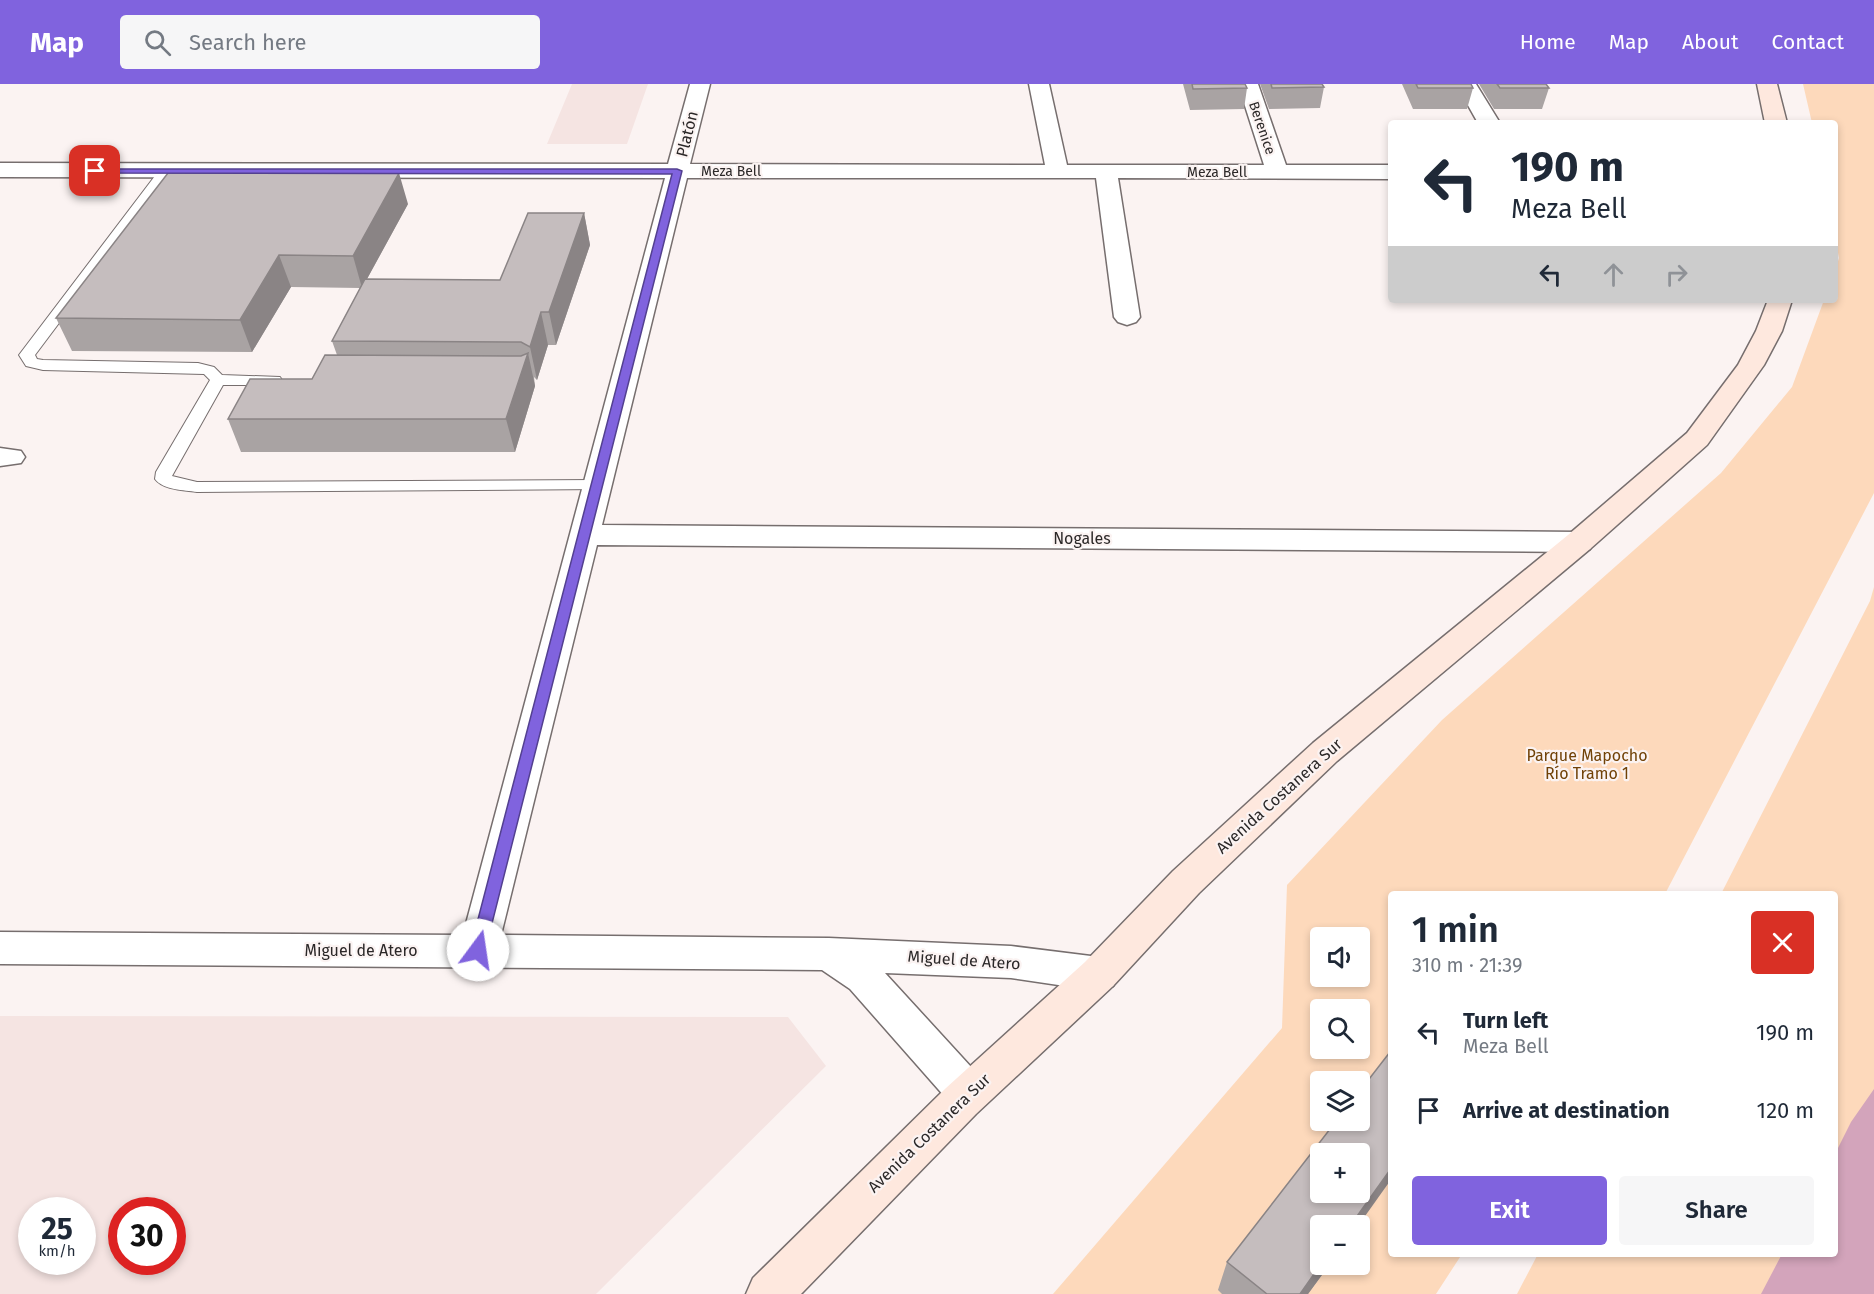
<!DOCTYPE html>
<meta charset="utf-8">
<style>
:root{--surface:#fff;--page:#f6f6f7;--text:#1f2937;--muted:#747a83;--accent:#8063de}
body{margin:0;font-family:"Fira Sans",sans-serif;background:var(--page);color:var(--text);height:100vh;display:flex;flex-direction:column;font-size:22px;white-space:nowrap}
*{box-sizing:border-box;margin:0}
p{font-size:20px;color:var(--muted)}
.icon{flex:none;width:33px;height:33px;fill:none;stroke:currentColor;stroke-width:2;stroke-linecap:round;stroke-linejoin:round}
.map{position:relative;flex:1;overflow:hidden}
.panel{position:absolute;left:1388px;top:807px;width:450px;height:366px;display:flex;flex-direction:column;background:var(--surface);border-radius:6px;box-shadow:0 3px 9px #0003}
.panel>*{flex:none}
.guide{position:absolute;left:1388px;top:36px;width:450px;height:183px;border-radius:6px;box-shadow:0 3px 9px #0003;background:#fff;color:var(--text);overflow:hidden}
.fabs{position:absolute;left:1310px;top:843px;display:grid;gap:12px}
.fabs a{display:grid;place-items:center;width:60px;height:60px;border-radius:6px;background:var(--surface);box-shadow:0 3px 9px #0003;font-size:30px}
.speed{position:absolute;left:18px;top:1113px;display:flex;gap:12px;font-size:30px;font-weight:700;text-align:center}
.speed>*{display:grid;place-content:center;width:78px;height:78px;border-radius:50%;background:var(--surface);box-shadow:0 3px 9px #0003;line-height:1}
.speed small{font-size:15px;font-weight:400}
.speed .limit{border:9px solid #d22;background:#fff;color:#111}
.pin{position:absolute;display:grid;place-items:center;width:51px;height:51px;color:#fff;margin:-26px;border-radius:12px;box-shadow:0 3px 9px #0006}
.me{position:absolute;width:66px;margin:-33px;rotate:14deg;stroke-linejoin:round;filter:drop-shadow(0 0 4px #0008)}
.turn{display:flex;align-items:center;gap:21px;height:126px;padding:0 24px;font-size:27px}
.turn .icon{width:78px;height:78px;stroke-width:2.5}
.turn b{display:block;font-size:42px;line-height:51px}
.lanes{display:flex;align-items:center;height:57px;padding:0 24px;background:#0003;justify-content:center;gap:30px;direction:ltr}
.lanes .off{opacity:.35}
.round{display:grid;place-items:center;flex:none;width:63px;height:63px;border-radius:6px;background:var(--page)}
.summary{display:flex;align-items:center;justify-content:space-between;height:102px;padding:0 24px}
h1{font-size:36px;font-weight:600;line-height:45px}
.primary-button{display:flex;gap:12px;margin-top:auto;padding:12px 24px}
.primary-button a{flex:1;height:69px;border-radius:6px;background:var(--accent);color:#fff;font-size:24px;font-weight:600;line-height:69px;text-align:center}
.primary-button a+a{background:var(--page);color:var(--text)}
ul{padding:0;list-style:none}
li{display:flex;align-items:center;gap:18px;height:78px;padding:0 24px}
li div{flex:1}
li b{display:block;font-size:22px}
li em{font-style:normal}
header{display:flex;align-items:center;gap:36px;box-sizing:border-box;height:84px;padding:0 30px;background:var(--accent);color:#fff}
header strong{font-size:28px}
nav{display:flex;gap:33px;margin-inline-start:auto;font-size:21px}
.search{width:420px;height:54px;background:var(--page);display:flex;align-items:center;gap:15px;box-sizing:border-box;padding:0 21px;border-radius:6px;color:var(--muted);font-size:22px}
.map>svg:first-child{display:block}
.built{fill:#f5e4e2;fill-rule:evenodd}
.green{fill:#fdd9bb;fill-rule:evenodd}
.water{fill:#d3a4bb}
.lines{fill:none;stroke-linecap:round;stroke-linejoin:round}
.lane-casing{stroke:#766e6e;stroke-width:2}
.street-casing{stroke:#766e6e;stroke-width:3}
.secondary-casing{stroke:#766e6e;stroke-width:3}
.lane{fill:#fff;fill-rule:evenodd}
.street{fill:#fff;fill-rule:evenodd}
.secondary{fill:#fee8de;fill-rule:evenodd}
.wall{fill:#a9a3a3}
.shaded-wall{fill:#8a8485}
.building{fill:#c5bdbe;stroke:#8a8485;stroke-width:1.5;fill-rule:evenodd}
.route{fill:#8063de;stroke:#534090;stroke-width:1.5}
.labels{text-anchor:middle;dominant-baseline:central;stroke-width:4.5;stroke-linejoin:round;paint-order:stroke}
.far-street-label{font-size:14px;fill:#2b2828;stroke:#fbf3f2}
.street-label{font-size:16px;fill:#2b2828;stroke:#fbf3f2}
.park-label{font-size:16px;fill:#714207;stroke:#fbf3f2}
</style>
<header>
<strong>Map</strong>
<div class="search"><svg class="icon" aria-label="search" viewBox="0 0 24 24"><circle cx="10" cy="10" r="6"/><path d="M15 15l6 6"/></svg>Search here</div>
<nav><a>Home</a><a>Map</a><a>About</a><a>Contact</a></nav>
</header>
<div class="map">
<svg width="1874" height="1210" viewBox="0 0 1874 1210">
<rect width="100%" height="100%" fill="#fbf3f2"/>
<path class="built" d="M572,0H648L627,60H547Z
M0,932L788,933L826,982L596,1210H0ZM32,1126H82V1178H32ZM122,1126H172V1178H122Z"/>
<path class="green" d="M1803,0H1874V409L1665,810H1390V1170H1462L1436,1210H1053L1282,944L1287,801L1442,636L1721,389L1792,303L1824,216H1834L1835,187L1839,174L1834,148V39H1812ZM1320,854H1359V892H1320ZM1320,926H1359V964H1320ZM1320,998H1359V1036H1320ZM1320,1070H1359V1108H1320ZM1320,1142H1359V1180H1320Z
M1874,503V1210H1517L1538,1170H1834V810H1721L1870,517Z"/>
<path class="water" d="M1874,1005V1210H1761L1782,1170H1834L1835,1070L1851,1038Z"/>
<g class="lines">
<g class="lane-casing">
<path id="lane" d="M166,83L173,87L35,271L37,275L43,276L198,279L214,283L222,291L280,293L282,296L280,299L274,301H223L172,392L197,398L597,396L603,397L605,401L603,405L197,408C184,406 163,406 155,395L156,388L210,296L204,290L43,286L26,282L19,271L161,84Z"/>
</g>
<g class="street-casing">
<path id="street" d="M690,0H710L690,80L1045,81L1029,0H1049L1067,81H1264L1238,0H1258L1286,81H1390V95L1118,94L1140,233L1136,238L1127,241L1118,238L1114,233L1096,94H687L602,441L1579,448L1590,451L1594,458L1590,465L1579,468L597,461L501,851L829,854L1011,862L1099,873L1113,878L1119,890L1113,902L1099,907L1011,894L885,889L983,996L989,1009L983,1022L968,1028L953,1022L850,905L822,886L0,880V848L463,851L665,94L0,93V79L668,80Z
M1456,0H1476L1500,39H1478Z
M0,364L21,367L25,373L21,379L0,382Z"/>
</g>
<g class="secondary-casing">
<path id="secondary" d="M1757,0H1777L1787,39H1765Z
M1768,216H1792L1782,247L1764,281L1707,361L1590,465L1337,677L1199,809L1113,902L976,1030L801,1210H746L753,1194L946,1004L1085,878L1173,787L1313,659L1568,451L1687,349L1738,281L1756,247Z"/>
</g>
<use href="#lane" class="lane"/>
<use href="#street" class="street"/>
<use href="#secondary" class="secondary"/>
</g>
<path class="wall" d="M1183,0H1245L1247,4L1244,25L1190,26Z
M1260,0H1322L1324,3L1320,24L1269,25Z
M1402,0H1471L1473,4L1467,25H1413Z
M1479,0H1546L1549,4L1542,25H1494Z
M408,120L367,195L500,196L584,129L590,161L556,261H548L537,296L534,293L535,302L515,368H241L228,335L312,295L337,271L332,257L360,204L291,203L252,268L72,267L56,234Z
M1227,1178L1320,1180H1330L1308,1210H1222L1218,1206Z"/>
<path class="shaded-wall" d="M399,89L408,120L362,204L353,172Z
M584,129L590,161L556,261L549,228Z
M279,171L291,203L252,268L240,236Z
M541,228L548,261L537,296L530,263Z
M528,269L535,302L515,368L506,335Z
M1390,1086V1097L1358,1142H1350Z
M1321,1180H1330L1308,1210H1300Z"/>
<path class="building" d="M1192,0H1245L1247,4L1193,5Z
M1271,0H1322L1324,3L1272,4Z
M1416,0H1471L1473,4H1418Z
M1497,0H1546L1549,4H1500Z
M168,89H399L353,172L279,171L240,236L56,234Z
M528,129H584L549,228H541L530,263L521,258L332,257L365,195L500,196Z
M528,269L506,335H228L250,295H312L325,271L521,272Z
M1390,968V1086L1350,1142H1320V1180H1321L1300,1210H1267L1227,1178L1337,1036H1359V1008ZM1320,1070H1359V1108H1320Z"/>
<path class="route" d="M91,85H677L682,87L484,871L478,873L472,871L470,866L672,90L95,89L90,87Z"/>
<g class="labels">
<g class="far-street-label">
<text transform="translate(1262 44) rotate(71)">Berenice</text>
<text x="731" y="87">Meza Bell</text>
<text x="1217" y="88">Meza Bell</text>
</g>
<g class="street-label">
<text transform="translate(687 50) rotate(-76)">Platón</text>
<text x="1082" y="454">Nogales</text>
<text transform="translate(1279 712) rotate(-42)">Avenida Costanera Sur</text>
<text x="361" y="866">Miguel de Atero</text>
<text transform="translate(964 876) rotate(4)">Miguel de Atero</text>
<text transform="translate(929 1049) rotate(-44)">Avenida Costanera Sur</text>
</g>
<g class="park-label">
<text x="1587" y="671">Parque Mapocho<tspan x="1587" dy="18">Río Tramo 1</tspan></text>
</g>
</g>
</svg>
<div class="fabs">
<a><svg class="icon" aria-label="sound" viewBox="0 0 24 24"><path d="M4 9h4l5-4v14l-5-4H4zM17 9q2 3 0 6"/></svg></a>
<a><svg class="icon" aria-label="search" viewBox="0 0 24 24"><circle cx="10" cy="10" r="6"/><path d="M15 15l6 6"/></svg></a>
<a><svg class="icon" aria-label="layers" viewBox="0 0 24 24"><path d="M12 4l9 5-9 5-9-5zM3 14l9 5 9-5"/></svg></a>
<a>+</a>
<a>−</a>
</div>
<div class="speed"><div>25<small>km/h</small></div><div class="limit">30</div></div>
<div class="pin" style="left:95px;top:87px;background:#d93025"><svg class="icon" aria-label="arrive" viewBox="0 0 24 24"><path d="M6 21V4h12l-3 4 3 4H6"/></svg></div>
<svg class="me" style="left:478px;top:866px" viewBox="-20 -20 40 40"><circle r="19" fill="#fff"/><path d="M0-13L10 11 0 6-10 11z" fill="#8063de"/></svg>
<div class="guide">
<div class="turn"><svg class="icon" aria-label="left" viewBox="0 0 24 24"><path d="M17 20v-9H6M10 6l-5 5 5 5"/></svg><div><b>190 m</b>Meza Bell</div></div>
<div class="lanes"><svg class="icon" aria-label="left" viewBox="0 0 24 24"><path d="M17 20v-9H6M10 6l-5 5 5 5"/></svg><svg class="icon off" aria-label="ahead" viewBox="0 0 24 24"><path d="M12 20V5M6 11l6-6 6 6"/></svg><svg class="icon off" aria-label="right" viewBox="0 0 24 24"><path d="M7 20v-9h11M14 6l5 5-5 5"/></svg></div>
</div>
<section class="panel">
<div class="summary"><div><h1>1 min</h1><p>310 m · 21:39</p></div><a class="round" style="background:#d93025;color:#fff"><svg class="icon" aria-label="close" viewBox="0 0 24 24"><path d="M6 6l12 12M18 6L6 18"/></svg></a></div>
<ul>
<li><svg class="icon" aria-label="left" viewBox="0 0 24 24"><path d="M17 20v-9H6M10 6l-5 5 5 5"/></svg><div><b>Turn left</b><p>Meza Bell</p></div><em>190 m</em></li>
<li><svg class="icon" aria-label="arrive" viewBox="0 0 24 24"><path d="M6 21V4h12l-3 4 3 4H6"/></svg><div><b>Arrive at destination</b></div><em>120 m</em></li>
</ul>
<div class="primary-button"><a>Exit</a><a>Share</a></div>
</section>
</div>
